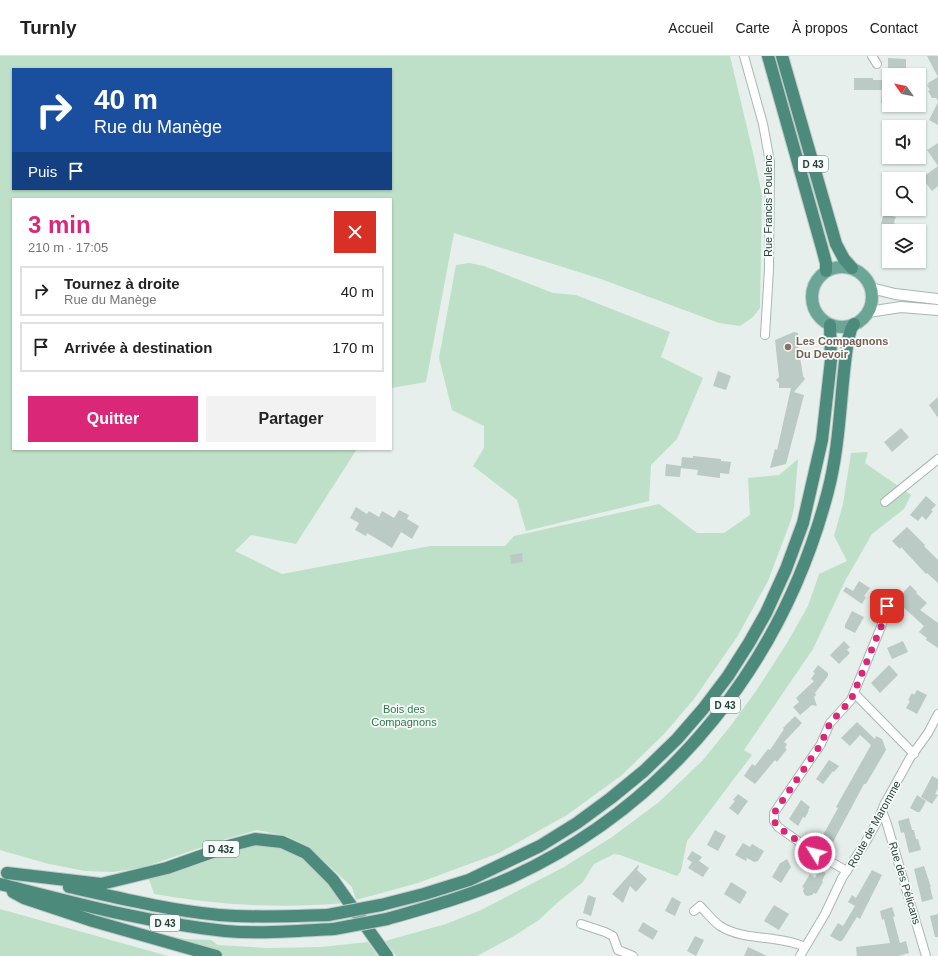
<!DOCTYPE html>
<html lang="fr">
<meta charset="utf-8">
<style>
:root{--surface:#fff;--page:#f2f2f2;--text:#222;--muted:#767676;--line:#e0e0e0;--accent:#db2777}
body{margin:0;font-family:Helvetica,sans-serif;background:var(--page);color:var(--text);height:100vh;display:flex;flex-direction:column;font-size:15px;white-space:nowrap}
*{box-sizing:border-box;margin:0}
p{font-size:13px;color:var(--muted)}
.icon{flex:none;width:22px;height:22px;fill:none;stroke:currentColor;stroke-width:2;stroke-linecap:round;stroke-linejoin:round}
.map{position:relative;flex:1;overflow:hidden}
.details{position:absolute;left:12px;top:142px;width:380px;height:252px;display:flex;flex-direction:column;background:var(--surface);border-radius:0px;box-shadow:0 1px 3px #0004}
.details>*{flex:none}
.banner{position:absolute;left:12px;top:12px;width:380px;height:122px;border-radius:0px;box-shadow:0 1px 3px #0004;background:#1a4fa0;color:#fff;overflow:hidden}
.needle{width:26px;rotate:303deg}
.buttons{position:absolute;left:882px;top:12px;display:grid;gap:8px}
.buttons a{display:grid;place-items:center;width:44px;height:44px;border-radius:0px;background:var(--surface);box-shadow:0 1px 3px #0004;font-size:20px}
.pin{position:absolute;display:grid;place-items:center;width:34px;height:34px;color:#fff;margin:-17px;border-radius:8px;box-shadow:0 2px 6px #0006}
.me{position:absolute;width:44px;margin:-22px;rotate:306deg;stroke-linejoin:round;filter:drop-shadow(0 0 3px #0008)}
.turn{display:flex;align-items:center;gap:14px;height:84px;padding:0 16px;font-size:18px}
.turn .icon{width:52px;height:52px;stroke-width:2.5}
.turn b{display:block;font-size:28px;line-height:34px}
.then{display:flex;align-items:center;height:38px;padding:0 16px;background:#0003;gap:8px;font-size:15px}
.round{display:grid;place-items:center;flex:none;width:42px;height:42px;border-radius:0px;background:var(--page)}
.summary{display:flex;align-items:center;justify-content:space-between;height:68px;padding:0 16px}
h1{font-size:24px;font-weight:700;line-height:30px;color:var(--accent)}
.primary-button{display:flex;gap:8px;margin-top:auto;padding:8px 16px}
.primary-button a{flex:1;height:46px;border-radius:0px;background:var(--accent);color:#fff;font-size:16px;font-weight:700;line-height:46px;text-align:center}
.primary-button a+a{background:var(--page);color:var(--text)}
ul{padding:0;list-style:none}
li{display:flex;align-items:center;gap:12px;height:50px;margin:0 8px 6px;padding:0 8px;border:2px solid var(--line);border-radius:0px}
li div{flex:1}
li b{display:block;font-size:15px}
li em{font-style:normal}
header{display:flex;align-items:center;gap:24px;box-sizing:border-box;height:56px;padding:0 20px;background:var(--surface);border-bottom:1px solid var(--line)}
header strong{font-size:19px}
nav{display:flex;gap:22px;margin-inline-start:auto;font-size:14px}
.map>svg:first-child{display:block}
.green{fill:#bfe0c8;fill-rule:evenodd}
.building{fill:#bbcac4}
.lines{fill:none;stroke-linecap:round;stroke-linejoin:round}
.minor-casing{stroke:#a8b8b2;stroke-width:10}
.tertiary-casing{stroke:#a8b8b2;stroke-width:12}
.primary-casing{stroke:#c2cac8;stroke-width:14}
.trunk-casing{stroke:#c2cac8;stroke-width:14}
.minor{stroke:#fff;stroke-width:8}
.tertiary{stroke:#fff;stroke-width:10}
.primary{stroke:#6aa596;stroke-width:12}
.trunk{stroke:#4c8a7c;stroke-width:12}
.trunk-bridge-casing{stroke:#c2cac8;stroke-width:14;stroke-linecap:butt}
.trunk-bridge{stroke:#4c8a7c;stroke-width:12}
.route{stroke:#db2777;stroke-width:7;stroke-dasharray:0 12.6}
.education-dot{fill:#8d6e63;stroke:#f7fbf9;stroke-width:1.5}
.labels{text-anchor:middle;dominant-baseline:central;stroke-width:3.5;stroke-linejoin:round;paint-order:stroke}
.shield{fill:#f7fbf9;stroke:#637a73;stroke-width:1}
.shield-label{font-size:10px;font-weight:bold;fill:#24423a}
.street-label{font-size:11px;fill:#24423a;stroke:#f7fbf9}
.education-label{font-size:11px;font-weight:bold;fill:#785e54;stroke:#f7fbf9;text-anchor:start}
.park-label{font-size:11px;fill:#2d7a4b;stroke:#f7fbf9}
</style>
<header>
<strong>Turnly</strong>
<nav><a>Accueil</a><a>Carte</a><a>À propos</a><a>Contact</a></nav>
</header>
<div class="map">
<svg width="938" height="900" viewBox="0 0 938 900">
<rect width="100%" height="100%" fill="#e6efeb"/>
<path class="green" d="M0,0H730L754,101L762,139L760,252L753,261L740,270L719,267L601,223L454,177L426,326L391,332V143H13V393H357L296,488L251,479L235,495L282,518L430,490H505L514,480L659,448L697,477H724L750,459L748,422L779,419L798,403L794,452L791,464L768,525L737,581L694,643L665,677L622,719L567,759L499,797L418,827L356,844L352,831L309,791L286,780L257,774L229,782L141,812L112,816L85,815L49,808L0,794ZM13,13H391V133H13Z
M469,207L484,210L553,237L576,239L670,276L661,301L703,322L677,383L651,409L649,445L526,475L517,444L473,410L484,392V370L452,354L439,302L456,209Z
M868,396L865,407L911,439L904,453L872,478L845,525L813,593L744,694L752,699L687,785L681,815L677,820L620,799L614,798L594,808L583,826L557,847L539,864L514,880L477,900H396L385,885L446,868L481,854L564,811L612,781L659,746L703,704L732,668L756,635L787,587L808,550L819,518L847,505L834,480L843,448L851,397Z
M259,789C306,794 317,813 345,847C281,853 217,849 154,838L149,823L245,791Z
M0,853L168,900H0Z
M162,879L186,883L211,884L218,889L268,892L321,891L368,886L378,900H225Z"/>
<path class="building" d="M927,0H938V45L936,42H932L928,35L930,34L927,29L929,28L928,27L938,21Z
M888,2L906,3V13H888Z
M854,22H873V24H889V47H881L882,34H854Z
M938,46V69L929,64Z
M938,87V110L927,94Z
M938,110V130L932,135L922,122Z
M884,157L896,161L894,166L898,175H884L881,168Z
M794,276L798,277V288L803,320L805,323L794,336L804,339L786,408L770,412L775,393L777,394L791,332H779V327L776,324L779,321L775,284Z
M718,315L731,320L726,334L713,330Z
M938,341V362L929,349Z
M901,372L909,381L892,396L884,386Z
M693,400L721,403V405L731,406L729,418L720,417V422L697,419L698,414L681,412L680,421L665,420L666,408L681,410L682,401L693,402Z
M926,440L936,449L931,454L933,455L926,464L922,460L918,465L910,459Z
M356,451L367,458L369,455L379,461L382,455L394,462L399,454L409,459L407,463L419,470L412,483L401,476L392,492L367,477L366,480L355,474L359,467L350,462Z
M907,471L925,489L924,490L938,504V527L927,517L926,518L901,491L900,493L892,485Z
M522,497L523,506L511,508L510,499Z
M859,525L870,532L864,540L866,541L862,548L843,535L846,531L853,535Z
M910,529L917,536L916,537L927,547L920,554L938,567V592L926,584L927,582L919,576L924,570L903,551L904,549L897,543Z
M852,555L864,561L855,577L845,572V569Z
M844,585L850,591L847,594L850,597L839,608L830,599Z
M903,585L908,596L892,603L887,592Z
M818,609L828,617V620L815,637L816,639L814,641L817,650L812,649L800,659L793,651L799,646L796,642L814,625L811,623L815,617L813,616Z
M889,609L898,619L880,637L871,627Z
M917,634L927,639L917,658L906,652L910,645L908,644L912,637L914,639Z
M795,660L802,667L784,686L787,688L785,692L787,693L777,706L775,704L755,728L744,720L752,708L755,710L768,693L770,694L784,673L783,672Z
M857,666L875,683L876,680L882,683L886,694L866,728H864L833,786L823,779L838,752L836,751L871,689L860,679L850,690L841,682Z
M829,704L839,710L834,716L833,715L823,728L816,723Z
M932,720L938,723V732L935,738L938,739L932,748L921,741Z
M738,738L748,745L738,759L729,752L735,745L733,744Z
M917,739L926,745L920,756H917L910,752Z
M801,744L810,751L808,754H809L805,762L803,761L798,770L789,763Z
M909,762L912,774H914L916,783H918L921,794L909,797L904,776L901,777L898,765Z
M715,774L726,780L718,795L707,789Z
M743,787L750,791L752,788L764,795L758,805L754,806L747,802L746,805L735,799Z
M692,795L702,801L699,805L709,812L703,821L688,812L692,806L687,803Z
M787,803L791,811L781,827L772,821L779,809V808Z
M638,809L639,810L637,814L647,823L636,836L630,830L623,847L612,838Z
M924,810L931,831H930L933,843L922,846L914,813Z
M819,813L826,817L822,825L823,826L816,838L814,837L812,839L807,840L805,839L803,835L804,832L802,831L810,818L815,822Z
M872,814L882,819L860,863L857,861L842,885H839L830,880L838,867L843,870L855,850L848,846L852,839L856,842Z
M731,826L747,836L740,848L724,838Z
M588,839L596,842L591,860L583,857Z
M672,841L681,846L675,860L665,855Z
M774,849L789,858L779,874L764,865Z
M892,851L895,860L893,861L900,887L906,885L909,897L899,900H857L856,891L890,887L884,863L882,864L880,855Z
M938,858V881H935L930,860Z
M643,866L658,875L653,884L638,875Z
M695,880L704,884L696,900L687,895Z
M748,891L767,900H744Z"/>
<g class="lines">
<g class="minor-casing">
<path id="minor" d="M744,0L763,68L770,106L769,213L765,279
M872,0L877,8
M885,446L938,403
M854,637L914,698
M882,755L886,765L926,900
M847,815L815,797L778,771L774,765V757L821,688L830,667L851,644L881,571L887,550
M694,855L700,850C706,856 713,865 720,870C743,885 780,879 805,891
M581,868L605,876L613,880L618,894L633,900
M800,900L825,858L842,822L864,789L878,764L884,749L910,702L928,677L938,658"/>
</g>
<g class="tertiary-casing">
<path id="tertiary" d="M871,232L895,238L938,243
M868,256L901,251L938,254"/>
</g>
<g class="primary-casing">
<path id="primary" d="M812 241a30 30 0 1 1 60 0a30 30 0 1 1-60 0Z"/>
</g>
<g class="trunk-casing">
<path id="trunk" d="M768,0L822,192L826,207V215
M782,0L836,188L844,203L852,212
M7,817L101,828L167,812L232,789L255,783L282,786L306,797L333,824L387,900
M0,828C75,847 148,867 225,875C261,878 298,875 334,873
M69,831C119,842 168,854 219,859C255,862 292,860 328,859
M13,836L24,842L93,865L216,900
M381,849L424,838L469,824L540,790L577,767L611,742L644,715L677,683L703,653L728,620L749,587L766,557L786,513L803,467L822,384L831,304L830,269
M387,863C429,851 472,839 512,821C672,747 784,604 828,435C841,385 840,334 848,284L851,273L854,268"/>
</g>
<use href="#minor" class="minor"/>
<use href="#tertiary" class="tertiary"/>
<use href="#primary" class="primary"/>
<use href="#trunk" class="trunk"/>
<g class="trunk-bridge-casing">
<path id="trunk-bridge" d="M328,859L381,849
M334,873L387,863"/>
</g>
<use href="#trunk-bridge" class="trunk-bridge"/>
</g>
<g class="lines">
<path class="route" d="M815,797L778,771L774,765V757L821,688L830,667L851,644L881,571L887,550"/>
</g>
<circle class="education-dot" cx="788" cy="291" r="4"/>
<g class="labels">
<g class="shield">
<rect x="798" y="100" width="30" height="16" rx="3"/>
<rect x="710" y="641" width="30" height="16" rx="3"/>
<rect x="203" y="785" width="36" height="16" rx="3"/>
<rect x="150" y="859" width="30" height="16" rx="3"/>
</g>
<g class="shield-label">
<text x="813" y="108">D 43</text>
<text x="725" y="649">D 43</text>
<text x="221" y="793">D 43z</text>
<text x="165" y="867">D 43</text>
</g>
<g class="street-label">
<text transform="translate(768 150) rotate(-90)">Rue Francis Poulenc</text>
<text transform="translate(874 768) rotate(-61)">Route de Maromme</text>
<text transform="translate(905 827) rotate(73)">Rue des Pélicans</text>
</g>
<g class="education-label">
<text x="796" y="285">Les Compagnons<tspan x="796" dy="13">Du Devoir</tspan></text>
</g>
<g class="park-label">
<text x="404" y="653">Bois des<tspan x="404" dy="13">Compagnons</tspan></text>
</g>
</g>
</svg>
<div class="buttons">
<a><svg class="needle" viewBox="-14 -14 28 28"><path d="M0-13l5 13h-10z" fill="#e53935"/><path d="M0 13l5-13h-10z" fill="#767676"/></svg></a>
<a><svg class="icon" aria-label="sound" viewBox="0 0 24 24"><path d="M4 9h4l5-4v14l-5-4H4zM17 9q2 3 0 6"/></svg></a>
<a><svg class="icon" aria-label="search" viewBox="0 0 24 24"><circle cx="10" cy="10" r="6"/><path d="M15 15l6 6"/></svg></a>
<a><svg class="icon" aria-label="layers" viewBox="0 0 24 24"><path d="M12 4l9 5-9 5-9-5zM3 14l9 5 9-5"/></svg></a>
</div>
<div class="pin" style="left:887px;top:550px;background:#d93025"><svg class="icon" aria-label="arrive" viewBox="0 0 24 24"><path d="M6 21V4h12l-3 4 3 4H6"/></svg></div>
<svg class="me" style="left:815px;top:797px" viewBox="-20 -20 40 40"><circle r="17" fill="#db2777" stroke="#fff" stroke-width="3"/><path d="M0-11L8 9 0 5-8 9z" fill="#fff"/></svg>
<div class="banner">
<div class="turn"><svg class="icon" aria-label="right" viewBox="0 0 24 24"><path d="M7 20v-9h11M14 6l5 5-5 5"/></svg><div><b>40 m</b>Rue du Manège</div></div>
<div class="then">Puis<svg class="icon" aria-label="arrive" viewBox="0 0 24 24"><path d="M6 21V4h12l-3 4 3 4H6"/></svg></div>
</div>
<section class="details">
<div class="summary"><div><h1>3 min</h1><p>210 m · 17:05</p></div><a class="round" style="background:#d93025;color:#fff"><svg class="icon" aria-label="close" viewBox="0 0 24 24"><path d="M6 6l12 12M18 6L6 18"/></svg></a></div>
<ul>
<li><svg class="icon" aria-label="right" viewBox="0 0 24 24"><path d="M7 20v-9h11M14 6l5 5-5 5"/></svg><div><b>Tournez à droite</b><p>Rue du Manège</p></div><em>40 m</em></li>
<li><svg class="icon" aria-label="arrive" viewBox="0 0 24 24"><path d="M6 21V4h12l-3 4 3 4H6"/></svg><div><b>Arrivée à destination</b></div><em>170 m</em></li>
</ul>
<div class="primary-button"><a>Quitter</a><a>Partager</a></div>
</section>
</div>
